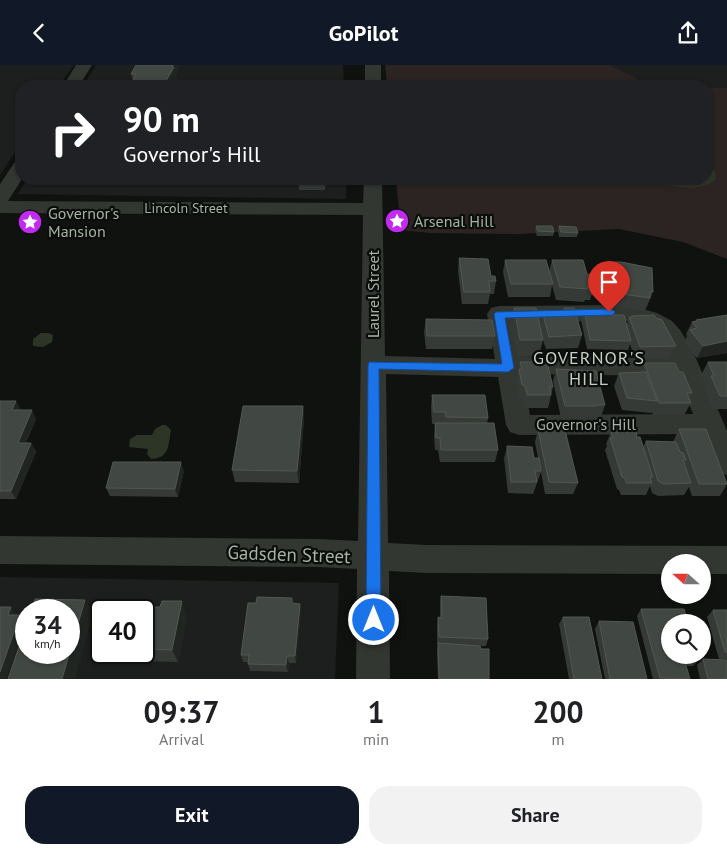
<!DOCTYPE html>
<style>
:root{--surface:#fff;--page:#f2f2f2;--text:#202124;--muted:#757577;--accent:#111827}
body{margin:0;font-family:"PT Sans",sans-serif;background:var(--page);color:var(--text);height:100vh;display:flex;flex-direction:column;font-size:19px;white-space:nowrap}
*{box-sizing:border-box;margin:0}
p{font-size:16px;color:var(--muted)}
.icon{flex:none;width:28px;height:28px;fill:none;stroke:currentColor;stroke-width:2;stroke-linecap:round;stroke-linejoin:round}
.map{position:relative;height:614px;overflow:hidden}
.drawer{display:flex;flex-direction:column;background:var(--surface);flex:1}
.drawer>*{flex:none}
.hud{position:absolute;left:15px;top:15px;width:698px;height:105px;border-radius:20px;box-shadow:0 1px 4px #0004;background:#202124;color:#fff;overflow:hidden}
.needle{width:32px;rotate:291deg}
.buttons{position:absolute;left:661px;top:489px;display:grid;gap:10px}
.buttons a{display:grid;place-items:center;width:50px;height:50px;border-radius:50%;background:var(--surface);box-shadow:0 1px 4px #0004;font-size:25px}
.speed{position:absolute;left:15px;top:534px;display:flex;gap:10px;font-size:25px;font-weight:700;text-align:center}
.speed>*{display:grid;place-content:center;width:65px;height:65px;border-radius:50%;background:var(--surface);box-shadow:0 1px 4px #0004;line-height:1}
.speed small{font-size:12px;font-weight:400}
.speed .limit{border:2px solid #111;border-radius:8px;background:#fff;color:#111}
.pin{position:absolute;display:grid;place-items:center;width:42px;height:42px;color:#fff;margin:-51px -21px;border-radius:50% 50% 50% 0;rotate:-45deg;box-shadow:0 0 5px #0007}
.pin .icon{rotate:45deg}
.me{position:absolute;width:55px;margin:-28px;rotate:0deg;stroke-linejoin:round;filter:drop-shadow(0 0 4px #0008)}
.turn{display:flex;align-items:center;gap:18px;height:105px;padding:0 25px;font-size:22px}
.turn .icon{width:65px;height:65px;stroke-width:2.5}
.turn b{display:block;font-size:35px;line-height:42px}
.eta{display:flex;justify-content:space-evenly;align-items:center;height:85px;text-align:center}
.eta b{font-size:30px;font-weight:700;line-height:35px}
.action{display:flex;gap:10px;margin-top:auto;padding:10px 25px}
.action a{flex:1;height:58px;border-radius:20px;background:var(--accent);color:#fff;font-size:20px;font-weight:700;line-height:58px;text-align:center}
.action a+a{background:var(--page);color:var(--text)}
header{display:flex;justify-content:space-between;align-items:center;height:65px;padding:0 25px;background:var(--accent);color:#fff;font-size:22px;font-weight:700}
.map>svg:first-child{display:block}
.built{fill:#1c1f1d;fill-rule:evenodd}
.green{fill:#2c2423}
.water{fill:#2d3527}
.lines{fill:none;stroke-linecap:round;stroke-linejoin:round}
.minor{fill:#323731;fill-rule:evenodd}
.wall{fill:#353a36}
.shaded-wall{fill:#212522}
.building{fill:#414742;stroke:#515850}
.route{fill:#1a73e8;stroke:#114b97}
.labels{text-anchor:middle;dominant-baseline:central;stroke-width:4.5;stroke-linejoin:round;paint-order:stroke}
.far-street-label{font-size:14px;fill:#a5b3a1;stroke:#0b0d0c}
.poi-label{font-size:16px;fill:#a5b3a1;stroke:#0b0d0c;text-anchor:start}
.street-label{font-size:16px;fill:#a5b3a1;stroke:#0b0d0c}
.neighbourhood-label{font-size:18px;letter-spacing:1px;fill:#c4cfc2;stroke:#0b0d0c}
.near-street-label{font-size:19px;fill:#a5b3a1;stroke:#0b0d0c}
</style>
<header><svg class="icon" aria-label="back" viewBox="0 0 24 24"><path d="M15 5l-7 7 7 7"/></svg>GoPilot<svg class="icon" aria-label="share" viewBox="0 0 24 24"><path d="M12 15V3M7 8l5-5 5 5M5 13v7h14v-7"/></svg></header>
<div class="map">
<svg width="727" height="614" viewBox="0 0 727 614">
<rect width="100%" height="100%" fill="#101210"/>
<path class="built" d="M0,0H74L59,21H21V78L0,110Z
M96,0H343L344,21H83Z
M610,0H727V23L652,21Z
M27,114H346V134L18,129Z
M0,512L339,518L335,614H0ZM26,545H69V588H26ZM101,545H144V588H101Z"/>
<path class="green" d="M385,0H610L652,21H387Z
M706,22L727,23V194L683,177L619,164L520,169L430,168L401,165L396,114H706Z"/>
<path class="water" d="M706,98L715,107L716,114C700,129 669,122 650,114H706Z
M41,268H48L53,270L52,277L43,282L33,281V274Z
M162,360H166L171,365C168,380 170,393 151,394L147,389L148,384L129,382L130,374L137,370H152L155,364Z"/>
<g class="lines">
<path class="minor" d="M76,0H92L79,21H63Z
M365,0H381V21H365Z
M21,95L22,114L8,136L363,138L364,114H382L385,291L495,294L487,249L491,243L499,241L628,240L657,248L672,256L680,265L692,284L727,366V410L717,407L701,369L519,370L510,367L506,360L498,312L386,309L388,478L427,480L727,481V509H702V498H670V509L427,508L389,506L390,614H356L357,504L319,502L0,499V471L319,474L358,476L363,150L0,148V119L15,97ZM628,256C651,261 662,272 671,293L519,291L512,257ZM522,309L678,311L693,349L530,350Z"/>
</g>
<path class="wall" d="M131,9L176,12L177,16L174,21H130L133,15Z
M201,114H272V117H201Z
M299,114H326L325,125H299Z
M536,161L554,167L553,171H537L535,165Z
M559,161L578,168L577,172H559L558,166Z
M459,193L491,211L496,216L494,229H490L488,239H462L458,206Z
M505,195L549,207L552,195L587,209L595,220L590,235H585L584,237L556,235L552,220L550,232H508L503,207Z
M608,197L653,227L645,246L612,241V225L606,224V218L603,217L604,210Z
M514,243L539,258L542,246H563L564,243L582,270L578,283L546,284L543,275L539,291H517L510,259Z
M584,246L603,248L613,250L627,259L629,252H631L632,251L656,253L676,281L670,294H635L630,279L628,285L587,284L581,255Z
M727,250V288L697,293L684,277L687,271L686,269L692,257L695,256L696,255Z
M426,254L495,271L492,284H426L424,267Z
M520,297L553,322L548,343H524L522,333H519L516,317Z
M708,297H727V344H713L704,323L706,320L701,310Z
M644,298L679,307L692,328L689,333L691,338L684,350H653L652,347L651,348L622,345L614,321L619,308H641Z
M556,304L605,340L601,352H592V354L561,353L553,316Z
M432,330L488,353L487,358L498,385L495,397H440L438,385H435L434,371L435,359H432L431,342Z
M0,336L21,345L36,354L26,378H31L36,387L16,434H0Z
M303,341L304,354L299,418L235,417L232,405Z
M679,364L727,419L720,431H692L689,422L684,430L658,431L652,428L650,421L646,430H621L619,425L617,424L605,385L607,381L606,379L611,367L637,372L643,382L646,376L673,377Z
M538,365L578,418L573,429H545L541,407L533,429L508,428L504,394L507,381L534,393H538L535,377Z
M184,406L178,432L110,431L106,423Z
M441,531L488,574L486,581H472L481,584L489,614H438L437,585L438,579H437V560L438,552H440V538Z
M293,538L300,539L301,546L296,598H289L288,607L250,606L248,599V597H243L241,590Z
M641,544L699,594L693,601H686L689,614H653L637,551Z
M144,545L187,550L178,597L101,595L93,582L101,553V588H144Z
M713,545H727V594H719L707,552Z
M563,552L602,614H569L559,559Z
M599,556L647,614H605L595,564Z
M703,594L727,614H700L697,600Z"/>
<path class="shaded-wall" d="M173,0H181L176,12L177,16L174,21H163Z
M727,276V288L697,293L703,281Z
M16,336L21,345L17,353L12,345Z
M303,341L304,354L299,418L297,406Z
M32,345L36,354L22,387L18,378Z
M31,378L36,387L16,434L11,426Z
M181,397L184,406L178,432L175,424Z
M85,535L93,548L75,614H62Z
M182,536L187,550L178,597L172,585Z
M300,539L301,546L296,598L295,591Z
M11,542L16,549L14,557L8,550Z
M20,550L26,557L6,614H0V607Z
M287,591L289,598L288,607L286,600Z"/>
<path class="building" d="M136,0H173L172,2H174L163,21H130L136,9H131Z
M299,114H325V116L299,117Z
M536,161H552L554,167L538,166Z
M559,161L576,162L578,168L561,167Z
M459,193L488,194L491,211H495L496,216H489L490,227H464Z
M505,195H546L553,219H511Z
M552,195H583L587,209L591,210L595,220L594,222H587L588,224L560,222Z
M608,197H621L652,203L653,227L650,226V233L616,228V213L610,212V205H607Z
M514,243H536L543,275H520Z
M564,243H574L582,270L549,272L542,246H565Z
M584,246H602L603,248H613V250H624L631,276L590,275Z
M654,250L656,253L662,255L676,281L640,282L629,252H632V251Z
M727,250V276L703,281L690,265L697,263L692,257L697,256L696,255Z
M426,254L492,255L495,271H427Z
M520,297H547L553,322H550L551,330H527L525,321L522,320L519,304H522Z
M708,297H727V331H720L711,311H714Z
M644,298H675L679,307H683L692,328H687L691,338H659Z
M556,304L596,306L605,340H596V341H565Z
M646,307L657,336L627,333L619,308Z
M432,330H485L488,353L446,352L445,347H434Z
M0,336H16L12,345H32L18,378H31L11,426H0Z
M243,341H303L297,406L232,405Z
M435,358H494L498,385H441L440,373H436Z
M679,364H706L727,419H699Z
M538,365H565L578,418L549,417Z
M611,367H636L637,372H640L653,412H650L652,418H626L625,413L622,412L610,373H613Z
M646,376L676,377L680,387L683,388L686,395H683L691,418L664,419L658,416Z
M507,381L532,382L534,393H539L541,406H535L537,417H511Z
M113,397H181L175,424L106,423Z
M441,531L486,533L488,574L439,572L438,552L442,553Z
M257,532L292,533V538L300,539L295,591H287L286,600L248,599L249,590H241L248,538H256Z
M35,534L85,535L62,614H8L26,561V588H69V545H32Z
M162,536H182L172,585L144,584V545H103L105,541L160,542Z
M0,542H11L8,550H20L0,607Z
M641,544H684L688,558H670V590H698L699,594H684L690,614L660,613Z
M713,545H727V587H725Z
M563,552H589L602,614H574Z
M101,553V583L93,582Z
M599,556L633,557L647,614H610Z
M438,578L480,581L481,584H489V614H439Z
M703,594L727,595V614H708Z"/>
<path class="route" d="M609,244L613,245L615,247L613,250L505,253L514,303L508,307L379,304L381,555L379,560L374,562L368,560L366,555L368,300L369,297L502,299L494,249L496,247Z"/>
<defs>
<g id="sight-disc" transform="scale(1.25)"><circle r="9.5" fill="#c229f1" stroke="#0b0d0c"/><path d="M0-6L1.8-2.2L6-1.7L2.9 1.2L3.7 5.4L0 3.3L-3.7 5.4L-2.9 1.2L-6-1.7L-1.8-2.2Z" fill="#fff"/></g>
</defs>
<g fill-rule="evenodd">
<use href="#sight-disc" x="397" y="156"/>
<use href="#sight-disc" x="30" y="157"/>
</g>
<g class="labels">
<g class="far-street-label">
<text x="186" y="143">Lincoln Street</text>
</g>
<g class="poi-label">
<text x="48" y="148">Governor's<tspan x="48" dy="18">Mansion</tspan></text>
<text x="414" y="156">Arsenal Hill</text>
</g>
<g class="street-label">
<text transform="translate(373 229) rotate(-90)">Laurel Street</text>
<text x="586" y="359">Governor's Hill</text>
</g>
<g class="neighbourhood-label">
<text x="589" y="292">GOVERNOR'S<tspan x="589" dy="21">HILL</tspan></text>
</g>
<g class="near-street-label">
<text transform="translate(289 489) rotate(2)">Gadsden Street</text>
</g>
</g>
</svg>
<div class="buttons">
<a><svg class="needle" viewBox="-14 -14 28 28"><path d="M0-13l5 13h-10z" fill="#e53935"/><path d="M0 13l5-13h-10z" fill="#757577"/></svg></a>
<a><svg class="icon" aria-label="search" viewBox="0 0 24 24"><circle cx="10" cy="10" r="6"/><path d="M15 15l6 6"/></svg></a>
</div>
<div class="speed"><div>34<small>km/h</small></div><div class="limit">40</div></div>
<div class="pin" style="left:609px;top:247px;background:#d93025"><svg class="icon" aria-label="arrive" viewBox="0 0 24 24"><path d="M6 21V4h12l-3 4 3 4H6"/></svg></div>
<svg class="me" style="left:374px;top:555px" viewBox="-20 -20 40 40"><circle r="17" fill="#1a73e8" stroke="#fff" stroke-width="3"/><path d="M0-11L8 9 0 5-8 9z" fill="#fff"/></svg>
<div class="hud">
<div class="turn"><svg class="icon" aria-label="right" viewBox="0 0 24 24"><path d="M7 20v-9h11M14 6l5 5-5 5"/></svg><div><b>90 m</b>Governor's Hill</div></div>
</div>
</div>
<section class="drawer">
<div class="eta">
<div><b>09:37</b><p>Arrival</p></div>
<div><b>1</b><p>min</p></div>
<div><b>200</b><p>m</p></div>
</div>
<div class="action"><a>Exit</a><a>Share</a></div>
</section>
